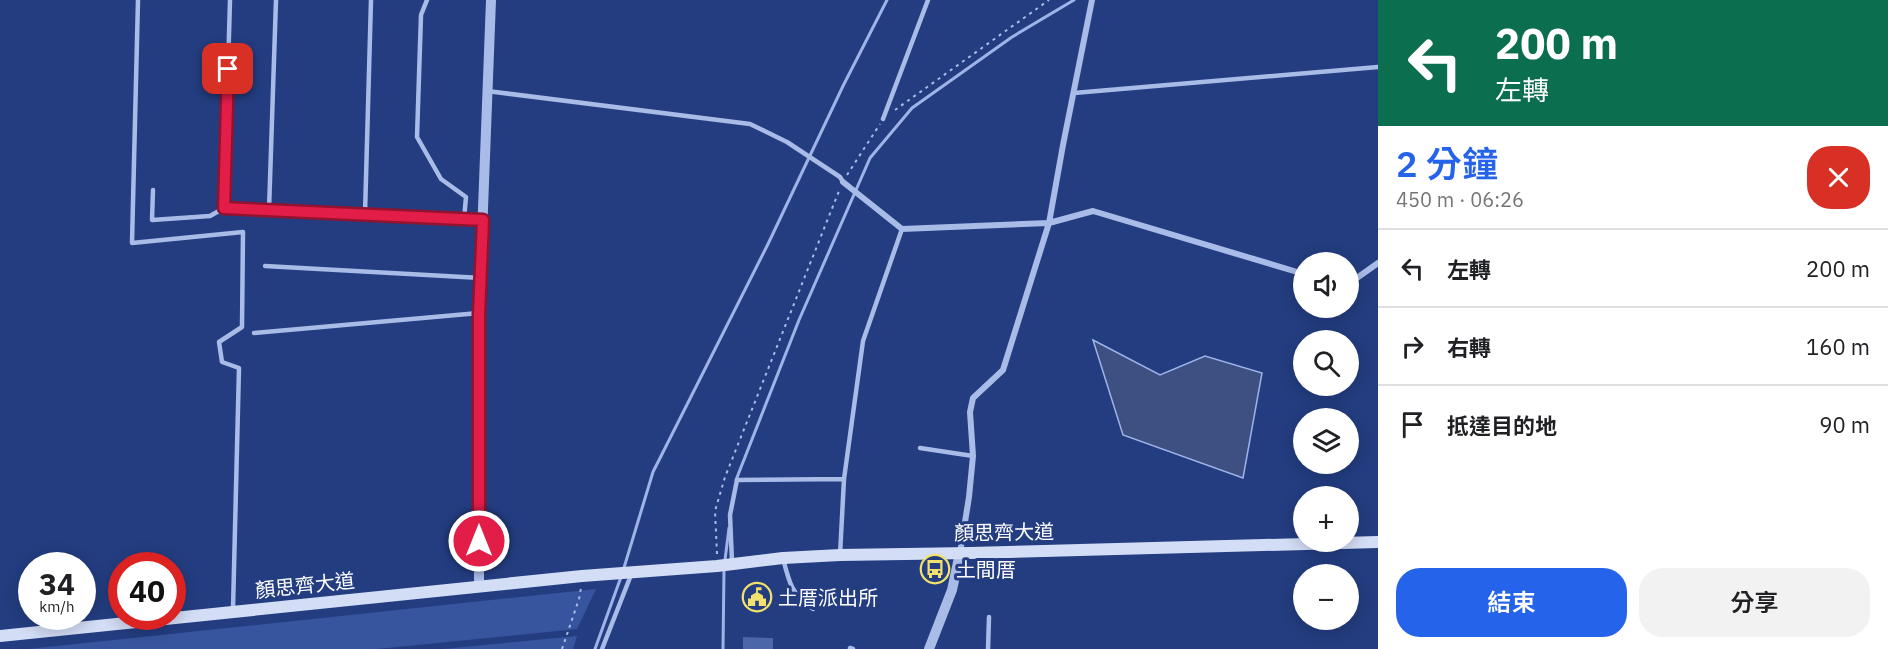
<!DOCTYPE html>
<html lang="zh-TW">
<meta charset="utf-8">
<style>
:root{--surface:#fff;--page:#f2f2f2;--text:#202124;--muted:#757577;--line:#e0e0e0;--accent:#2563eb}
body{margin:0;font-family:"IBM Plex Sans","Noto Sans TC",sans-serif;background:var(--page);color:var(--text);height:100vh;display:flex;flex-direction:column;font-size:22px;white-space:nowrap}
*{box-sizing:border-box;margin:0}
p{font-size:20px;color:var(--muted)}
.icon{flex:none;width:33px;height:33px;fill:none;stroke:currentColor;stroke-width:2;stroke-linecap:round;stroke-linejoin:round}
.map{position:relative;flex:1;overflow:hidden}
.side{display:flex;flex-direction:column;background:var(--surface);width:510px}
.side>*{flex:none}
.top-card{background:#0b6e4f;color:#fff;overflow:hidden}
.fabs{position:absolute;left:1293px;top:252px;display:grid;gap:12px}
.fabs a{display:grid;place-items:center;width:66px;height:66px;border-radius:50%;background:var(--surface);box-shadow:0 3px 15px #0003;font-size:30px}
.speed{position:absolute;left:18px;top:552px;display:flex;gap:12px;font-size:30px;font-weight:700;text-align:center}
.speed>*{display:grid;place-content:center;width:78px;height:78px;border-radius:50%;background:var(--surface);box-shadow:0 3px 15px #0003;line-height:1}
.speed small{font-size:15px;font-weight:400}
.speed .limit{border:9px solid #d22;background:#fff;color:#111}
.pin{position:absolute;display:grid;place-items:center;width:51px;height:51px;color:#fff;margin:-26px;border-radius:12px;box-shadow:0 3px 9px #0006}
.me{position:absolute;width:66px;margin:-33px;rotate:0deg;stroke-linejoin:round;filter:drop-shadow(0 0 4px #0008)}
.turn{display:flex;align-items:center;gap:21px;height:126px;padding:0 18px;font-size:27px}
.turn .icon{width:78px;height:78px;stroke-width:2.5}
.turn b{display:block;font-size:42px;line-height:51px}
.round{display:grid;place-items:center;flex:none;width:63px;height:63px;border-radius:24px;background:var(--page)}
.headline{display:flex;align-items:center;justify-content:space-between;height:102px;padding:0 18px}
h1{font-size:36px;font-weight:600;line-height:45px;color:var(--accent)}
.primary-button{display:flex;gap:12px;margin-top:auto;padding:12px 18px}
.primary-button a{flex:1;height:69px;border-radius:24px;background:var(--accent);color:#fff;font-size:24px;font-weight:600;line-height:69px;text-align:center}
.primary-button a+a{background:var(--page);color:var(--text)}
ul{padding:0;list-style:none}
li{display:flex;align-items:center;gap:18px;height:78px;padding:0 18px;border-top:2px solid var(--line)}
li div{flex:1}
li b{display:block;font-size:22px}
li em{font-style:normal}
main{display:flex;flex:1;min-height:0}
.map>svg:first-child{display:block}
.green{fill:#37549e}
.water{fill:#3e5082;stroke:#9eb4e8;stroke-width:1.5}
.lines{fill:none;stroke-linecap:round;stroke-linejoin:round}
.stream{stroke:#9eb4e8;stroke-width:3}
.building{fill:#4b66a9}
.path{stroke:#a9bbe7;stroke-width:2;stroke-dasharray:3 4.5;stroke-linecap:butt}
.service{stroke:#a9bbe7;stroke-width:4.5}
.minor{stroke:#a9bbe7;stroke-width:6}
.tertiary{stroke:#a9bbe7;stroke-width:10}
.secondary{stroke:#d3ddf6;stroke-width:12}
.route-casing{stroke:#92132f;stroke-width:15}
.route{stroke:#e11d48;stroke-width:10}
.labels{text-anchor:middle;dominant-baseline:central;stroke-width:6;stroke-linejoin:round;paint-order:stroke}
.street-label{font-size:20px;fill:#fff;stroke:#233d80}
.poi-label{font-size:20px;fill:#fff;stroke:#233d80;text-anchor:start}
</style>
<main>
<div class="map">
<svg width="1378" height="649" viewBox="0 0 1378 649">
<rect width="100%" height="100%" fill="#233d80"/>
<path class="green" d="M596,589L577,629L377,649H28Z
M577,636L573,649H443Z"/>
<path class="water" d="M1093,340L1160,375L1205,356L1262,373L1243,478L1123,435Z"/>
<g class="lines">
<path class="stream" d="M736,480L799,320L870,158L912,108L1012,37L1074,0
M725,560L729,528
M623,571L653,472L768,244L843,86L887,0
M595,649L621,577
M723,649L724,570"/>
</g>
<path class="building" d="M743,637L773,638V649H743Z"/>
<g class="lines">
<path class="path" d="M895,110L1049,0
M847,175L880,124
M717,554L715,511L725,477L839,191
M562,649L579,599L581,588"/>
<path class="service" d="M138,0L132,243L243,232L242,327L219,342L222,362L239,368L233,609
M230,0L224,208L483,220
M427,0L421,15L417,137L441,179L466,197L464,219
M487,91L750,124L787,142L840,177L843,182
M1074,93L1378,67
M883,119L928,0
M153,190L152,220L210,216L224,208
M269,210L276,0
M365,214L371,0
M265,266L481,278
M254,333L479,313
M920,448L973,456
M840,555L844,479L863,341L902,229
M783,558C789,583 792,595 813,609
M732,562L730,515L737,480L844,479
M850,648L853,649
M602,649L631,575
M988,649L989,617"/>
<path class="minor" d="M843,182L902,229L1049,223L1093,211L1304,274
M1348,281L1354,280L1378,263
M960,553L969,497L973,456L970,412L973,398L1003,370L1049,223L1063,145L1092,0"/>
<path class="tertiary" d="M479,587V313L491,0
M929,649L952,590L960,553"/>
<path class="secondary" d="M0,636L582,576L717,566L783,558L840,555L970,553L1378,542"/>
</g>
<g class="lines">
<g class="route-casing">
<path id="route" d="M228,69L224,208L483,220L479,314V541"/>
</g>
<use href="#route" class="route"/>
</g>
<defs>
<g id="bus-ring" transform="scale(1.5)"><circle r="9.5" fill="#233d80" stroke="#f2e16c" stroke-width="1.5"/><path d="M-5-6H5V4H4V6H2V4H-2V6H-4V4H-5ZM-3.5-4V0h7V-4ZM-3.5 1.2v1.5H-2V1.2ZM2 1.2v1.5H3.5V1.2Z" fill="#f2e16c"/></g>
<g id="civic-ring" transform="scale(1.5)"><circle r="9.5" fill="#233d80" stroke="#f2e16c" stroke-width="1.5"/><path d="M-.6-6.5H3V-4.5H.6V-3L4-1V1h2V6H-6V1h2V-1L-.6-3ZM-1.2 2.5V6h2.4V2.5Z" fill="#f2e16c"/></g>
</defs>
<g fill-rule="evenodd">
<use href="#bus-ring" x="935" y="569"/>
<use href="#civic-ring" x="757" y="597"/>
</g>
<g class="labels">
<g class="street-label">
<text transform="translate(1004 532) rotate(-1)">顏思齊大道</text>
<text transform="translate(305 585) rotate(-6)">顏思齊大道</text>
</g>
<g class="poi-label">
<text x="956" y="569">土間厝</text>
<text x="778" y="597">土厝派出所</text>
</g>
</g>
</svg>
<div class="fabs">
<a><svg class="icon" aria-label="sound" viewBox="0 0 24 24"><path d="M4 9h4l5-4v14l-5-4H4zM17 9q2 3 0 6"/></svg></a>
<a><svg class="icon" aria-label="search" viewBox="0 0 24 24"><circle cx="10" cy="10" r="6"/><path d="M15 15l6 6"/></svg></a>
<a><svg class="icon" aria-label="layers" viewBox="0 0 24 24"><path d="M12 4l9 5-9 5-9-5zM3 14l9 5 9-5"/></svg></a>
<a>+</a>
<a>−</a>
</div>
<div class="speed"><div>34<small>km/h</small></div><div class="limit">40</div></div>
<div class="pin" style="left:228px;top:69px;background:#d93025"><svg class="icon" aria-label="arrive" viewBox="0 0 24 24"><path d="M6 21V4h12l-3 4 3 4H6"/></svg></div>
<svg class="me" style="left:479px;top:541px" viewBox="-20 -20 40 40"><circle r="17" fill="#e11d48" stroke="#fff" stroke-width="3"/><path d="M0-11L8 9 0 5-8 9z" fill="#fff"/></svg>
</div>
<section class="side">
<div class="top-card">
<div class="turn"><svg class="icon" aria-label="left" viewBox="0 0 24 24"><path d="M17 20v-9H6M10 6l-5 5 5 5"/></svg><div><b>200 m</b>左轉</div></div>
</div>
<div class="headline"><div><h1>2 分鐘</h1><p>450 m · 06:26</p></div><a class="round" style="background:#d93025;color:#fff"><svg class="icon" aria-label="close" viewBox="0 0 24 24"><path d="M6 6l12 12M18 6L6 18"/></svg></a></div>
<ul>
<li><svg class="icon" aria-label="left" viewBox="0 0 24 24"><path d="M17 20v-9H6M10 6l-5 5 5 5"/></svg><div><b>左轉</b></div><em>200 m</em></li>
<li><svg class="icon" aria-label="right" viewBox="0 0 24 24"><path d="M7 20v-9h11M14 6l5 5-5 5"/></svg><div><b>右轉</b></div><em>160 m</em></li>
<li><svg class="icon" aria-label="arrive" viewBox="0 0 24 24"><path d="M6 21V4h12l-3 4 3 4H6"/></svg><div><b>抵達目的地</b></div><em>90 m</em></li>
</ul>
<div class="primary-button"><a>結束</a><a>分享</a></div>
</section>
</main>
